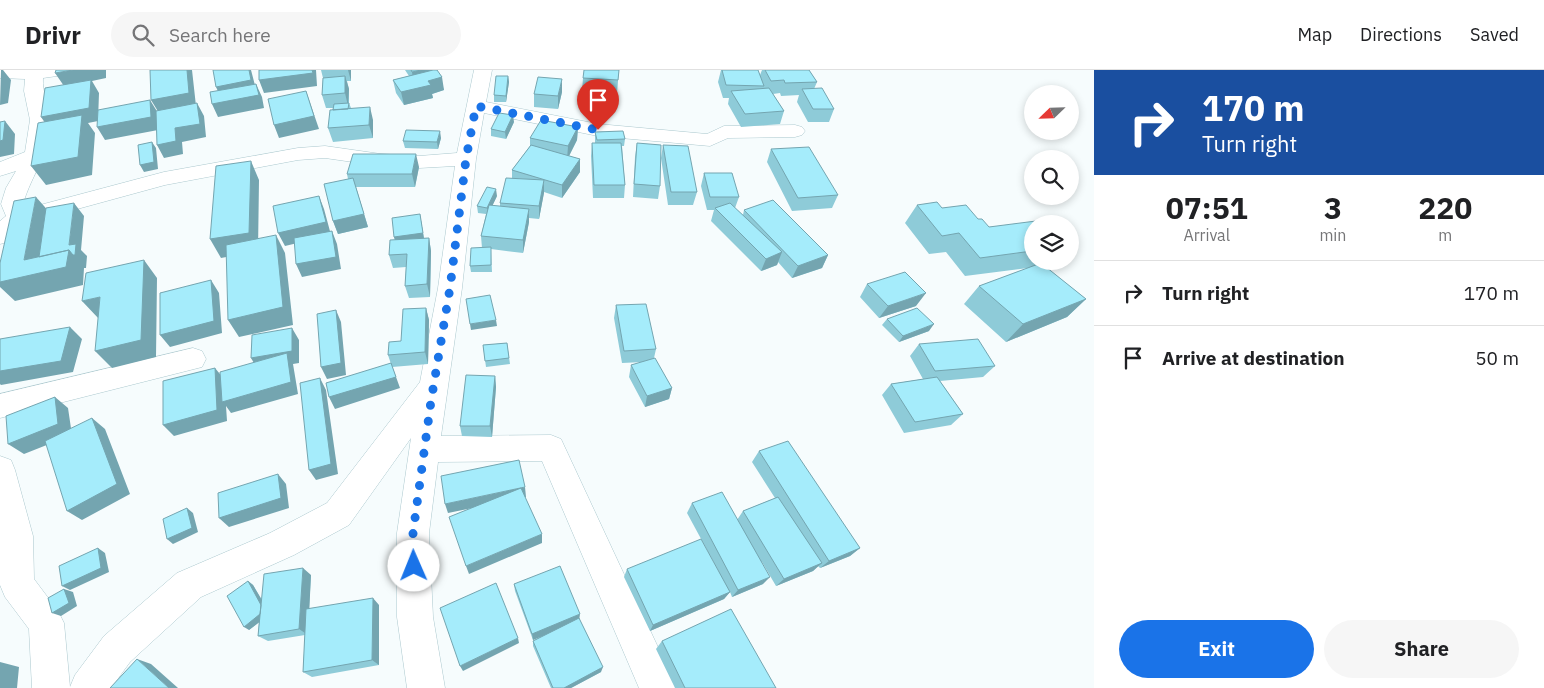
<!DOCTYPE html>
<style>
:root{--surface:#fff;--page:#f6f6f6;--text:#202124;--muted:#757577;--line:#e0e0e0;--accent:#1a73e8}
body{margin:0;font-family:"IBM Plex Sans",sans-serif;background:var(--page);color:var(--text);height:100vh;display:flex;flex-direction:column;font-size:19px;white-space:nowrap}
*{box-sizing:border-box;margin:0}
p{font-size:16px;color:var(--muted)}
.icon{flex:none;width:28px;height:28px;fill:none;stroke:currentColor;stroke-width:2;stroke-linecap:round;stroke-linejoin:round}
.map{position:relative;flex:1;overflow:hidden}
.panel{display:flex;flex-direction:column;background:var(--surface);width:450px}
.panel>*{flex:none}
.banner{background:#1a4fa0;color:#fff;overflow:hidden}
.needle{width:32px;rotate:247deg}
.tools{position:absolute;left:1024px;top:15px;display:grid;gap:10px}
.tools a{display:grid;place-items:center;width:55px;height:55px;border-radius:50%;background:var(--surface);box-shadow:0 2px 8px #0003;font-size:25px}
.pin{position:absolute;display:grid;place-items:center;width:42px;height:42px;color:#fff;margin:-51px -21px;border-radius:50% 50% 50% 0;rotate:-45deg;box-shadow:0 0 5px #0007}
.pin .icon{rotate:45deg}
.me{position:absolute;width:55px;margin:-28px;rotate:359deg;stroke-linejoin:round;filter:drop-shadow(0 0 4px #0008)}
.turn{display:flex;align-items:center;gap:18px;height:105px;padding:0 25px;font-size:22px}
.turn .icon{width:65px;height:65px;stroke-width:2.5}
.turn b{display:block;font-size:35px;line-height:42px}
.eta{display:flex;justify-content:space-evenly;align-items:center;height:85px;text-align:center}
.eta b{font-size:30px;font-weight:700;line-height:35px}
.button{display:flex;gap:10px;margin-top:auto;padding:10px 25px}
.button a{flex:1;height:58px;border-radius:30px;background:var(--accent);color:#fff;font-size:20px;font-weight:700;line-height:58px;text-align:center}
.button a+a{background:var(--page);color:var(--text)}
ul{padding:0;list-style:none}
li{display:flex;align-items:center;gap:15px;height:65px;padding:0 25px;border-top:1px solid var(--line)}
li div{flex:1}
li b{display:block;font-size:19px}
li em{font-style:normal}
header{display:flex;align-items:center;gap:30px;box-sizing:border-box;height:70px;padding:0 25px;background:var(--surface);border-bottom:1px solid var(--line)}
header strong{font-size:24px}
nav{display:flex;gap:28px;margin-inline-start:auto;font-size:18px}
.search{width:350px;height:45px;background:var(--page);display:flex;align-items:center;gap:12px;box-sizing:border-box;padding:0 18px;border-radius:28px;color:var(--muted);font-size:19px}
main{display:flex;flex:1;min-height:0}
.map>svg:first-child{display:block}
.lines{fill:none;stroke-linecap:round;stroke-linejoin:round}
.minor-casing{stroke:#abc8ce;stroke-width:1}
.minor{fill:#fff;fill-rule:evenodd}
.wall{fill:#8ecbd8}
.shaded-wall{fill:#74a5b0}
.building{fill:#a5ecfb;stroke:#74a5b0}
.route{stroke:#1a73e8;stroke-width:9;stroke-dasharray:0 16.2}
</style>
<header>
<strong>Drivr</strong>
<div class="search"><svg class="icon" aria-label="search" viewBox="0 0 24 24"><circle cx="10" cy="10" r="6"/><path d="M15 15l6 6"/></svg>Search here</div>
<nav><a>Map</a><a>Directions</a><a>Saved</a></nav>
</header>
<main>
<div class="map">
<svg width="1094" height="618" viewBox="0 0 1094 618">
<rect width="100%" height="100%" fill="#f6fcfd"/>
<g class="lines">
<g class="minor-casing">
<path id="minor" d="M0,0H74L71,4L43,8C42,23 49,35 50,50C52,81 31,105 23,134L25,139L164,102L298,78L325,76L381,84L419,86L457,83L474,0H492L486,32L598,54L707,64L724,56L795,55L802,57L805,61L802,65L795,67L728,68L710,76L598,66L484,43L476,89L462,218L441,366L551,365L561,369L677,618H639L542,391L438,392L429,463L433,547L445,618H407L397,547V463L411,368L349,455L294,485L201,527L130,592L111,618H32L29,559L5,527L0,515V386L11,390L15,400L33,466L34,509L58,541L64,553L70,617L75,605L104,566L177,503L270,463L327,433L420,312L438,218L455,96L419,98L381,96L325,88L298,90L165,115L26,153L8,172L0,174V151L6,146L1,134L6,118L16,101L0,106V92L25,82L30,50L24,21L25,9L0,8Z
M193,278L202,281L206,289L202,297L0,348V324Z"/>
</g>
<use href="#minor" class="minor"/>
</g>
<path class="wall" d="M321,0H351V11H347L349,19V33L351,38L373,50V68L333,72L328,58L333,38H326L322,25L323,8Z
M405,0H437L444,20L432,24L433,28L404,35L396,23L393,10L409,6Z
M619,0L617,23L582,21L583,8Z
M721,0H758L760,5L762,0H809L817,12L814,19L834,39L829,52H808L797,32L799,25L781,26L780,23L773,24L784,41L780,54L741,57L728,34L729,28H723L718,12Z
M508,6L509,12L506,32H494V25Z
M562,22L558,39L534,37V24Z
M514,52L506,69L491,66V59Z
M578,57L577,70L569,86L580,89V102L562,128L544,122L539,149L529,148V152L523,183L491,179L492,202H471L470,196L482,178L481,166L486,144L478,143L477,136L497,126L492,136H500V133L512,108V100L530,76V68Z
M595,62L625,69L624,76H622L625,115L624,128H593L591,86L592,73H595Z
M441,68L438,79L405,78L403,71Z
M637,73L660,116L658,129L633,127L635,87Z
M663,75L697,122L693,135H668L661,88Z
M771,79L838,125L832,138L792,141L767,92Z
M419,97L415,117H356L368,157L338,164L333,151L348,109L347,104Z
M704,103L739,127L735,138L743,145L744,140L828,185L822,198L792,208L778,192L777,195L761,201L711,151L714,140H707L701,116Z
M917,135L978,149L989,157L1032,154V191H1048L1044,196L1086,229L1067,247L1006,272L964,234L979,216L1028,198L965,206L946,182L929,184L905,153Z
M421,151L424,168H429L431,181L430,227L409,228L405,216L406,197L393,198L389,185L395,170L394,167Z
M867,214L916,236L879,248L860,227Z
M616,235L656,279L654,288L672,318L669,329L645,337L629,307L631,295L643,292L622,293L614,248Z
M426,238L429,250L428,294L392,297L388,285L401,271Z
M887,249L929,261L899,272L882,255Z
M507,273L510,294L486,297L483,275Z
M919,274L995,296L983,307L940,311L963,344L951,355L904,363L882,325L891,314L923,309L910,286Z
M495,306L496,317L492,367L462,366L460,356Z
M759,381L860,478L850,486L820,498L818,496L813,501L776,516L762,492L763,514L732,527L730,522L724,529L650,561L624,507L627,499L719,502L687,443L692,433L737,450L743,441L775,428L752,392Z
M311,505L309,539L379,535V595L312,607L303,602L305,565L268,571L258,566L259,552L249,560L248,511L253,515L262,530Z
M514,514L579,548L601,602L571,618H551L533,576V571L543,565L533,570L515,521Z
M662,571L776,618H675L656,579Z"/>
<path class="shaded-wall" d="M1,0H3L11,10L8,33L0,35Z
M73,0H106V8L92,11L99,23L98,51L88,53L95,63L92,105L46,115L31,96L50,60L41,47L64,16L55,3Z
M187,0H192L196,36L159,43L151,30Z
M249,0H251L257,23L222,30L216,17Z
M312,0H316L317,16L264,23L259,10Z
M348,0H351V11Z
M421,0H435L442,7L444,20L432,24L433,28L404,35L401,22L414,15L412,2Z
M345,6L349,19L348,36L345,23Z
M508,6L509,12L506,32V26Z
M562,9V22L558,39V26Z
M256,14L262,27L264,38L218,47L212,34Z
M306,21L319,59L279,68L274,55Z
M150,30L158,43V60L105,70L97,57Z
M197,33L204,46L206,67L182,72L183,84L164,88L157,75Z
M370,37L373,50V68L369,55Z
M513,45L514,52L506,69L505,62Z
M5,51L15,64L14,84L0,87V71Z
M578,57L577,70L567,90L568,76Z
M440,61L441,68L438,79L437,72Z
M152,72L156,78L158,99L144,102L140,95Z
M416,84L419,97L415,117L412,104Z
M580,89V102L562,128V115Z
M251,91L259,110L258,181L221,188L210,169Z
M353,108L368,157L338,164L333,151Z
M544,110V123L539,149V136Z
M496,119L497,126L488,145L487,138Z
M319,126L324,139L331,165L285,176L278,163Z
M36,127L52,145L69,175L74,133L84,146L81,180L87,186L86,198H84L83,215L15,231L0,217V212L24,190Z
M529,139V152L523,183V170Z
M420,144L424,169L396,173L394,167Z
M332,161L337,174L341,199L302,207L296,194Z
M276,165L285,183L293,255L239,267L228,250Z
M429,168L431,181L430,227L427,214Z
M782,182L777,195L761,201L766,189Z
M828,185L822,198L792,208L798,196Z
M144,190L157,208L156,287L112,298L95,281Z
M211,210L219,223L222,263L170,277L160,265Z
M926,223L916,236L879,248L888,236Z
M100,227L99,249L82,231Z
M1086,229L1067,247L1006,272L1023,254Z
M426,238L429,250L428,294L425,282Z
M336,240L341,252L346,305L327,309L321,297Z
M496,250L497,256L471,260L470,254Z
M934,254L929,261L899,272L903,266Z
M70,257L82,269L73,302L1,315L0,314V301Z
M292,258L299,270V293L293,294L298,324L231,343L226,336L227,351L174,366L163,355L215,298L224,309L258,300L251,288Z
M391,293L400,318L335,339L329,327Z
M495,306L496,317L492,367L490,356Z
M320,308L326,320L338,404L316,410L309,400Z
M672,318L669,329L645,337L647,326Z
M55,327L68,338L72,365L24,384L8,374Z
M92,348L105,359L130,424L82,450L67,441Z
M278,404L286,414L289,438L229,457L219,448Z
M525,417L526,427L448,443L445,434Z
M187,438L193,443L198,462L173,474L167,469Z
M542,464V473L469,504L466,496Z
M98,478L105,483L109,502L70,520L62,516Z
M860,478L850,486L820,498L829,491Z
M822,493L813,501L776,516L784,509Z
M303,498L311,505L308,565L299,559Z
M770,507L763,514L732,527L738,520Z
M248,511L253,515L270,544L249,560L244,557Z
M64,519L73,522L77,536L61,546L52,543Z
M730,522L724,529L650,561L653,555Z
M373,528L379,535V595L372,590Z
M580,544L579,551L533,570L532,564Z
M518,568L519,573L463,601L460,596Z
M137,589L151,594L178,618H169Z
M0,592L19,597L17,618H0Z
M603,597L601,602L571,618H564Z"/>
<path class="building" d="M56,0H73L55,3Z
M150,0H187L189,23L151,30Z
M213,0H249L251,10L216,17Z
M259,0H312L313,3L259,10Z
M411,0H421L412,2Z
M433,0H437L442,7L428,11L431,15L401,22L393,10Z
M584,0H619L618,10L583,8Z
M722,0H758L764,16L726,15Z
M765,0H809L817,12L785,13L784,10L771,11Z
M345,6V23L322,25L323,8Z
M496,6H508L506,26L494,25Z
M538,7L562,9L558,26L534,24Z
M91,10L89,38L41,47L45,18Z
M256,14L259,25L212,34L210,22Z
M769,18L784,41L745,44L731,21Z
M822,18L834,39H813L802,19Z
M306,21L314,46L274,55L268,29Z
M150,30L151,47L97,57L98,40Z
M197,33L200,54L175,58L176,71L157,75L156,41Z
M349,33L348,39L333,40L334,34Z
M370,37L369,55L328,58L330,40Z
M499,43L513,45L505,62L491,59Z
M82,45L78,87L31,96L38,53Z
M541,50L578,57L568,76L530,68Z
M5,51L3,70L0,71V52Z
M406,60L440,61L437,72L403,71Z
M623,61L625,69L597,70L595,62Z
M152,72L154,92L140,95L138,75Z
M592,73H621L625,115H594Z
M637,73L661,75L660,116L634,114Z
M531,75L580,89L562,115L512,100Z
M663,75L688,76L697,122H671Z
M809,77L838,125L798,128L771,79Z
M353,84H416L412,104H347Z
M251,91L249,163L210,169L216,96Z
M704,103H732L739,127H710Z
M353,108L364,144L333,151L324,114Z
M506,108L544,110L539,136L500,133Z
M487,117L496,119L487,138L477,136Z
M319,126L326,152L278,163L273,136Z
M36,127L24,190L69,180L66,197L0,212V193L14,131Z
M773,130L828,185L798,196L744,140Z
M937,132L942,138L966,135L978,149H982L989,157L1036,151L1039,154H1032V181L980,188L959,163L942,166L917,135Z
M74,133L69,175L76,174L75,185H73L69,180L39,187L46,138Z
M730,133L782,182L766,189L715,138Z
M489,135L529,139L523,170L481,166Z
M420,144L423,163L394,167L392,148Z
M332,161L336,187L296,194L294,168Z
M276,165L283,237L228,250L226,175Z
M429,168L427,214L405,216L407,184L389,185L390,170Z
M491,177V195L470,196L471,178Z
M144,190L141,270L95,281L100,227L82,231L86,203Z
M1041,193L1086,229L1023,254L979,216Z
M905,202L926,223L888,236L867,214Z
M211,210L214,251L160,265V223Z
M490,225L496,250L470,254L466,229Z
M646,234L656,279L624,281L616,235Z
M426,238L425,282L388,285L389,272L401,271L403,239Z
M917,238L934,254L903,266L887,249Z
M336,240L341,293L321,297L317,244Z
M70,257L61,291L0,301V269Z
M292,258V281L251,288L252,265Z
M978,269L995,296L935,301L919,274Z
M507,273L509,288L485,291L483,275Z
M287,283L291,312L222,332L220,302Z
M655,288L672,318L647,326L631,295Z
M391,293L396,307L329,327L326,313Z
M215,298L217,340L163,355V311Z
M466,305L495,306L490,356H460Z
M937,307L963,344L915,352L891,314Z
M320,308L331,394L309,400L300,313Z
M55,327L58,354L8,374L6,346Z
M92,348L117,414L67,441L45,371Z
M788,371L860,478L829,491L759,381Z
M519,390L525,417L445,434L441,406Z
M278,404L281,428L219,448L218,423Z
M521,418L542,464L466,496L449,447Z
M722,422L770,507L738,520L692,433Z
M778,427L822,493L784,509L743,441Z
M187,438L192,458L167,469L163,449Z
M701,469L730,522L653,555L627,499Z
M98,478L101,498L62,516L59,496Z
M560,496L580,544L532,564L514,514Z
M303,498L299,559L258,566L264,504Z
M248,511L261,535L260,544L244,557L227,526Z
M496,513L518,568L460,596L440,538Z
M64,519L69,533L52,543L48,528Z
M373,528L372,590L303,602L306,539Z
M731,539L776,618H685L662,571Z
M579,548L603,597L564,618H553L533,571Z
M137,589L169,618H110Z"/>
<g class="lines">
<path class="route" d="M414,496L413,463L431,331L450,218L466,89L476,36L598,60"/>
</g>
</svg>
<div class="tools">
<a><svg class="needle" viewBox="-14 -14 28 28"><path d="M0-13l5 13h-10z" fill="#e53935"/><path d="M0 13l5-13h-10z" fill="#757577"/></svg></a>
<a><svg class="icon" aria-label="search" viewBox="0 0 24 24"><circle cx="10" cy="10" r="6"/><path d="M15 15l6 6"/></svg></a>
<a><svg class="icon" aria-label="layers" viewBox="0 0 24 24"><path d="M12 4l9 5-9 5-9-5zM3 14l9 5 9-5"/></svg></a>
</div>
<div class="pin" style="left:598px;top:60px;background:#d93025"><svg class="icon" aria-label="arrive" viewBox="0 0 24 24"><path d="M6 21V4h12l-3 4 3 4H6"/></svg></div>
<svg class="me" style="left:414px;top:496px" viewBox="-20 -20 40 40"><circle r="19" fill="#fff"/><path d="M0-13L10 11 0 6-10 11z" fill="#1a73e8"/></svg>
</div>
<section class="panel">
<div class="banner">
<div class="turn"><svg class="icon" aria-label="right" viewBox="0 0 24 24"><path d="M7 20v-9h11M14 6l5 5-5 5"/></svg><div><b>170 m</b>Turn right</div></div>
</div>
<div class="eta">
<div><b>07:51</b><p>Arrival</p></div>
<div><b>3</b><p>min</p></div>
<div><b>220</b><p>m</p></div>
</div>
<ul>
<li><svg class="icon" aria-label="right" viewBox="0 0 24 24"><path d="M7 20v-9h11M14 6l5 5-5 5"/></svg><div><b>Turn right</b></div><em>170 m</em></li>
<li><svg class="icon" aria-label="arrive" viewBox="0 0 24 24"><path d="M6 21V4h12l-3 4 3 4H6"/></svg><div><b>Arrive at destination</b></div><em>50 m</em></li>
</ul>
<div class="button"><a>Exit</a><a>Share</a></div>
</section>
</main>
